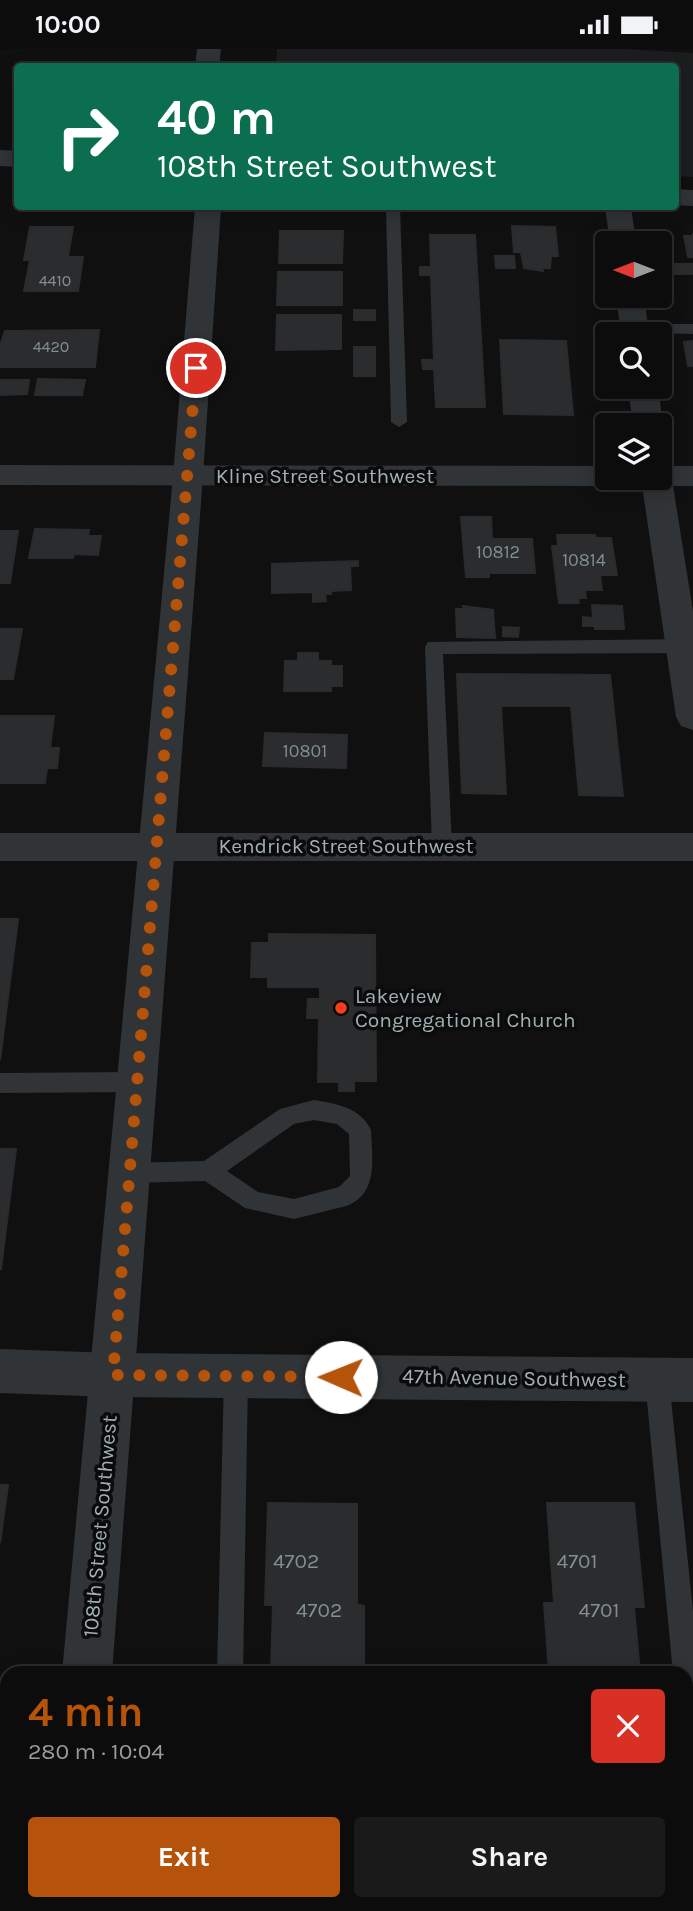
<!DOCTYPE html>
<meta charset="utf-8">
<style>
:root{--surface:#0c0c0d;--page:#1a1a1b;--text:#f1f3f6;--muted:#9a9b9d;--line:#2c2c2e;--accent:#b45309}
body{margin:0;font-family:Karla,sans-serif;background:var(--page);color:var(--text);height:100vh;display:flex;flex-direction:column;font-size:26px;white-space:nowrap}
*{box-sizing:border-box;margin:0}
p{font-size:23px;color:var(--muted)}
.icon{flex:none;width:38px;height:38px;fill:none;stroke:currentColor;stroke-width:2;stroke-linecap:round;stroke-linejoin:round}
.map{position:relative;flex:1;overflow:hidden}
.details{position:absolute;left:0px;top:1617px;width:693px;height:245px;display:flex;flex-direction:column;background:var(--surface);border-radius:21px 21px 0 0;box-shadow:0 4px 18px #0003,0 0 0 2px var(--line)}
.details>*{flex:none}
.top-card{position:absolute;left:14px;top:14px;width:665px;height:147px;border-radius:7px;box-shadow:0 4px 18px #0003,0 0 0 2px var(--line);background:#0b6e4f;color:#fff;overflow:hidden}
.needle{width:46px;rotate:270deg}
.tools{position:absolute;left:595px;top:182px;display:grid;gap:14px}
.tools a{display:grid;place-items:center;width:77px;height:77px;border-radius:7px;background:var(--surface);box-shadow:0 4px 18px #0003,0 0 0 2px var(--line);font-size:35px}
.pin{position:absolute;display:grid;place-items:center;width:60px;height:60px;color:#fff;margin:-30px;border:4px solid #fff;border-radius:50%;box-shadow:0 2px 7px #0007}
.me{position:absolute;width:77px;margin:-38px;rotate:271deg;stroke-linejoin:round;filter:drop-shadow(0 0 5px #0008)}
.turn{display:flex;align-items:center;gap:24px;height:147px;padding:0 28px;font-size:32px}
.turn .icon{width:91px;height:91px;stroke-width:2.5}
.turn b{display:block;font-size:49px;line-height:60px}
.round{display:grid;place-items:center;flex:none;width:74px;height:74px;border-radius:7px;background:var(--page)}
.head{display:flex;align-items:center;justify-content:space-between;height:119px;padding:0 28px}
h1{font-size:42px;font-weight:700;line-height:52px;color:var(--accent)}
.action{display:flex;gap:14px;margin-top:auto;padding:14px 28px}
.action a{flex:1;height:80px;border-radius:7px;background:var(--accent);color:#fff;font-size:28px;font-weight:700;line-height:80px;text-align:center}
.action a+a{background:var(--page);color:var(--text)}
.status{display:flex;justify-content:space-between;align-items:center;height:49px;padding:0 35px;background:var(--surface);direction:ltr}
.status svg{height:19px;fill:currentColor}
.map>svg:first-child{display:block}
.built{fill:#1c1d1e}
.building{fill:#2a2c2e;stroke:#292b2d;stroke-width:2}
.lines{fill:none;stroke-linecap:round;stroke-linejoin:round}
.service{fill:#303436;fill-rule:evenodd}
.minor{fill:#303436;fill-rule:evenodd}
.tertiary{fill:#303436;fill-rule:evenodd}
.route{stroke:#b45309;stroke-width:12;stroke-dasharray:0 21.6}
.poi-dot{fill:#fc3c1d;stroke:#0b0b0c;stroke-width:2.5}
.labels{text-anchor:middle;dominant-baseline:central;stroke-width:7;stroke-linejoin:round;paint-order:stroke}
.far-number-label{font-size:16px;fill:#828f92}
.number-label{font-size:18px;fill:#828f92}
.street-label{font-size:21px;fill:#a0b0b3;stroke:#0b0b0c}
.poi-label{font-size:21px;fill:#a0b0b3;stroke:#0b0b0c;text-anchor:start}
.near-number-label{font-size:21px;fill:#828f92}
</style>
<div class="status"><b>10:00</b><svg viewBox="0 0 49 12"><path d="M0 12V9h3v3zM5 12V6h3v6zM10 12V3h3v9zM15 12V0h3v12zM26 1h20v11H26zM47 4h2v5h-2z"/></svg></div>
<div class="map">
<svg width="693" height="1862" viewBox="0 0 693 1862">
<rect width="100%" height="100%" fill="#101011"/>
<path class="built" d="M277,0H623L693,4V128L676,127V18H276Z"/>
<path class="building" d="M512,177L555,178L558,207H551L550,219H542L543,222L524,219L521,203H514Z
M30,178H73L68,208H83L78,242H24L30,211H24Z
M280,182H343L342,214H279Z
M693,184V208H688L684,187H693Z
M430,186H475L485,358H436L434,320H423L422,311H434L431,226H420V218H431Z
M495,207H514L515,219H496Z
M674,215H693V225H675Z
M278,223H342V256H277Z
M354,261H375V271H354Z
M277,266H341V300L276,301Z
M99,281L95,318H0V297L5,282Z
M500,291L566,292L573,366L504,365Z
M693,292V317H688L684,293Z
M354,298H375V327H354Z
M38,330L85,331L82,346H35Z
M0,331H29L27,345L0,346Z
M461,468H491L492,490H532L535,524H489V528H466Z
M35,480L89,481L88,487H101L98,506L74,505L73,509H29Z
M0,482H18L10,534H0Z
M557,486H595L596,489H611L617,526H600L602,541H585L586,549H578L579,554H559L552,497H558Z
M358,512V517H350L351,541L331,542V545H325L326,552L313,553V543L272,544V515Z
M592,556L622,557L624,580H595V577H583V568L593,569Z
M463,557L493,561L495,589L457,588L456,560H464Z
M503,578L519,579L518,588L503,587Z
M0,580H22L13,630H0Z
M298,604H318V612H331V617H342V637H331V642H284L285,612H298Z
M457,625L610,626L623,747L579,746L571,657H501L506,745L462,744Z
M0,667H54L50,699H59L57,719H47L45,734H0Z
M265,684L347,686L346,719L263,717Z
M0,870H18L0,1011Z
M269,885L375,886L376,1032H354V1042H339V1033H318L319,969H307L308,950H320V938H268V928H251L252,894H269Z
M0,1100H16L1,1220H0Z
M0,1436H8L0,1494Z
M268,1454L357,1455V1555L364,1557V1624H271L273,1556H265Z
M547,1454H634L644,1558H634L640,1624H549L544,1554H554Z
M266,1855H366V1862H266Z
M562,1855H661L662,1862H563Z"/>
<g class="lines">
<path class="service" d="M386,158H400L407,373L399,378L391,373Z
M634,275H693V285L628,283L626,280L628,277Z
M693,590V604L443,605L452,797L449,803L442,805L435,803L432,797L425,598L428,593Z
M137,1023L145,1026L148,1033L145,1040L137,1043L0,1044V1024Z
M314,1051C337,1055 360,1058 371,1081C372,1109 379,1145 346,1157L294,1170L245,1159L205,1132L129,1134L121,1131L118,1124L121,1117L129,1114L204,1112L280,1060ZM314,1071L337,1075L349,1085L350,1127L339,1138L294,1150L258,1143L227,1122L294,1075Z
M236,1315L245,1319L248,1327L243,1624H217L224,1327L227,1319Z
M657,1319L666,1323L669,1331L693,1562V1712L686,1709V1624H673L645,1331L648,1323Z
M211,1855H239L238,1862H210Z"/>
<path class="minor" d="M605,158H631L636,194H610Z
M616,247H644L649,285H621Z
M628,338H658L663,376L660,381V376H633Z
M0,416L607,417V429H621L618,434L607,437L0,436Z
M660,417H693V437H673L693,562V681L681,677L676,668L641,429H660Z
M0,784H693V812H0Z
M0,1300L113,1304L693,1309V1353L113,1348L0,1344Z"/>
<path class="tertiary" d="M197,0H221L219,18H195Z
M0,101L18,102V118L0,117Z
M676,140L693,141V157L676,156Z
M195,158H221L203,427L112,1624H62L173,427Z
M42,1855H94L93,1862H41Z"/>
</g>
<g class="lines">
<path class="route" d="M196,319L113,1326L341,1328"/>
</g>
<circle class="poi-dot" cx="341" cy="959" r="7"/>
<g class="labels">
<g class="far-number-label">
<text x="55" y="231">4410</text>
<text x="51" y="297">4420</text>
</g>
<g class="number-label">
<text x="498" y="503">10812</text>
<text x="584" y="511">10814</text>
<text x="305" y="702">10801</text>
</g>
<g class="street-label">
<text x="325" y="427">Kline Street Southwest</text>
<text x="346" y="797">Kendrick Street Southwest</text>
<text transform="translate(514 1329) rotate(1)">47th Avenue Southwest</text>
<text transform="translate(100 1477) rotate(-85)">108th Street Southwest</text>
</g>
<g class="poi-label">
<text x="355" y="947">Lakeview<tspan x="355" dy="24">Congregational Church</tspan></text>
</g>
<g class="near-number-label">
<text x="296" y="1512">4702</text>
<text x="577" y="1512">4701</text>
<text x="319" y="1561">4702</text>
<text x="599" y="1561">4701</text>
</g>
</g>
</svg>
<div class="tools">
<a><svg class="needle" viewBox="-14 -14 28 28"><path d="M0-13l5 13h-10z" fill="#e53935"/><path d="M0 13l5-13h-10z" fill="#9a9b9d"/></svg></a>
<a><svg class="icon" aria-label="search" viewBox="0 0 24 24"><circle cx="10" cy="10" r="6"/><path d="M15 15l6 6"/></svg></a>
<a><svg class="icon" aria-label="layers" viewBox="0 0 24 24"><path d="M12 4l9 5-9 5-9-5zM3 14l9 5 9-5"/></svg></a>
</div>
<div class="pin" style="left:196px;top:319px;background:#d93025"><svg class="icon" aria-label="arrive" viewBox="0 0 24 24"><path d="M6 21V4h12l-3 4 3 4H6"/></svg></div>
<svg class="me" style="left:341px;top:1328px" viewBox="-20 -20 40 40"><circle r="19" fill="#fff"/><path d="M0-13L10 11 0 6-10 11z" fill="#b45309"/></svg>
<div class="top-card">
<div class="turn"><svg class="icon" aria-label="right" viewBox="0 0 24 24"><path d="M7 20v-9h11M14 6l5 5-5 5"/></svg><div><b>40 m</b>108th Street Southwest</div></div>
</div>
<section class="details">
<div class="head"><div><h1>4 min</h1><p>280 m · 10:04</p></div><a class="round" style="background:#d93025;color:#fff"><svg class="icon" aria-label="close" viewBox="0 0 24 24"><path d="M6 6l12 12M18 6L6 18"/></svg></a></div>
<div class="action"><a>Exit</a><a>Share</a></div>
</section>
</div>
